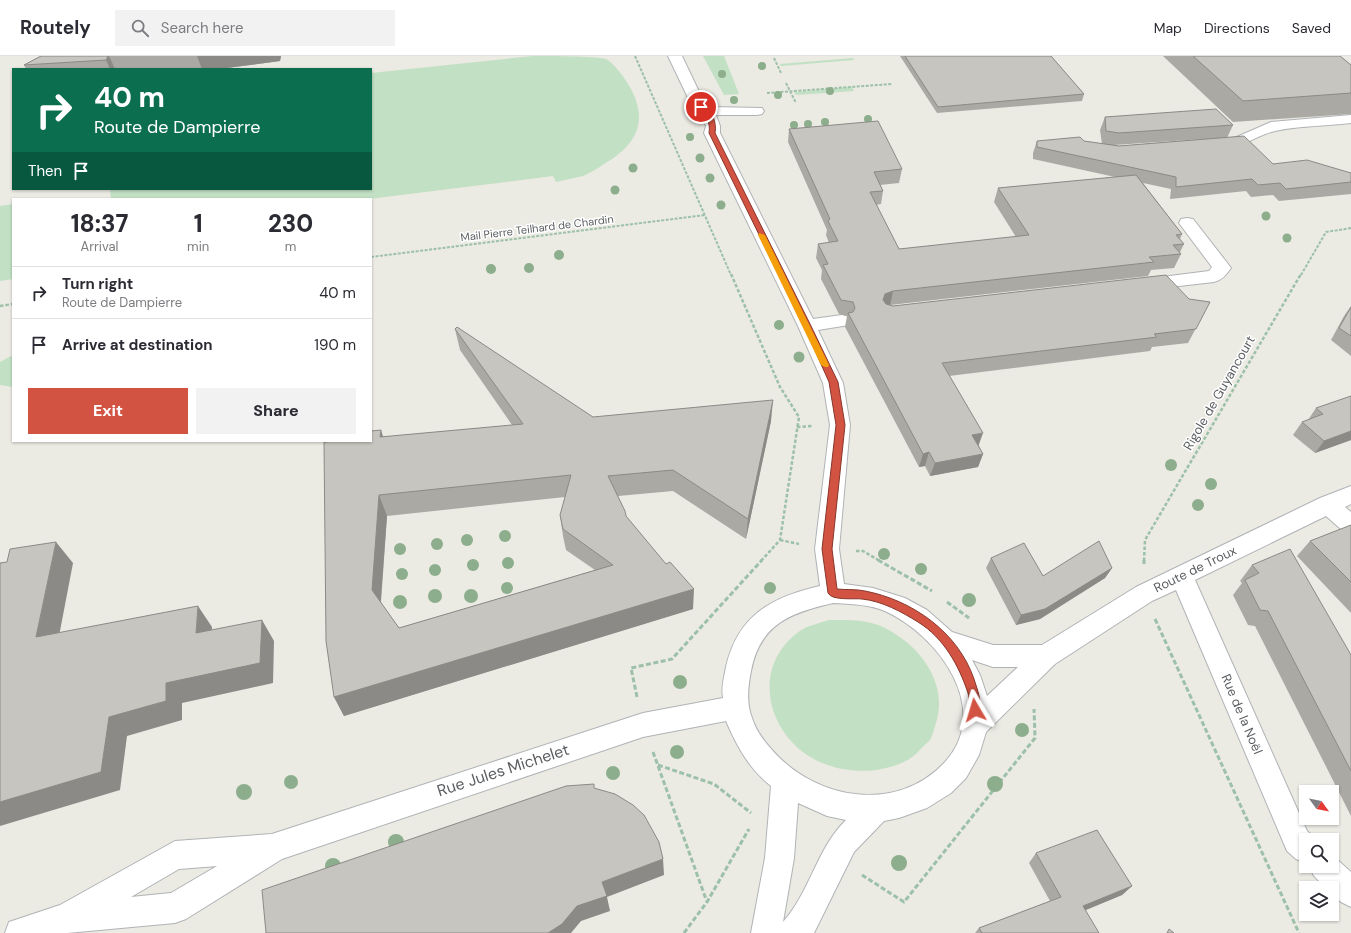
<!DOCTYPE html>
<meta charset="utf-8">
<style>
:root{--surface:#fff;--page:#f2f2f3;--text:#2b2b33;--muted:#7c7c81;--line:#e1e1e2;--accent:#d25342}
body{margin:0;font-family:"DM Sans",sans-serif;background:var(--page);color:var(--text);height:100vh;display:flex;flex-direction:column;font-size:15px;white-space:nowrap}
*{box-sizing:border-box;margin:0}
p{font-size:13px;color:var(--muted)}
.icon{flex:none;width:22px;height:22px;fill:none;stroke:currentColor;stroke-width:2;stroke-linecap:round;stroke-linejoin:round}
.map{position:relative;flex:1;overflow:hidden}
.side{position:absolute;left:12px;top:142px;width:360px;height:244px;display:flex;flex-direction:column;background:var(--surface);border-radius:0px;box-shadow:0 1px 3px #0004}
.side>*{flex:none}
.banner{position:absolute;left:12px;top:12px;width:360px;height:122px;border-radius:0px;box-shadow:0 1px 3px #0004;background:#0b6e4f;color:#fff;overflow:hidden}
.needle{width:26px;rotate:123deg}
.buttons{position:absolute;left:1299px;top:729px;display:grid;gap:8px}
.buttons a{display:grid;place-items:center;width:40px;height:40px;border-radius:0px;background:var(--surface);box-shadow:0 1px 3px #0004;font-size:20px}
.pin{position:absolute;display:grid;place-items:center;width:34px;height:34px;color:#fff;margin:-17px;border:2px solid #fff;border-radius:50%;box-shadow:0 1px 4px #0007}
.me{position:absolute;width:44px;margin:-22px;rotate:353deg;stroke-linejoin:round;filter:drop-shadow(0 0 3px #0008)}
.turn{display:flex;align-items:center;gap:14px;height:84px;padding:0 16px;font-size:18px}
.turn .icon{width:52px;height:52px;stroke-width:2.5}
.turn b{display:block;font-size:28px;line-height:34px}
.then{display:flex;align-items:center;height:38px;padding:0 16px;background:#0003;gap:8px;font-size:15px}
.eta{display:flex;justify-content:space-evenly;align-items:center;height:68px;text-align:center}
.eta b{font-size:24px;font-weight:800;line-height:28px}
.cta{display:flex;gap:8px;margin-top:auto;padding:8px 16px}
.cta a{flex:1;height:46px;border-radius:0px;background:var(--accent);color:#fff;font-size:16px;font-weight:800;line-height:46px;text-align:center}
.cta a+a{background:var(--page);color:var(--text)}
ul{padding:0;list-style:none}
li{display:flex;align-items:center;gap:12px;height:52px;padding:0 16px;border-top:1px solid var(--line)}
li div{flex:1}
li b{display:block;font-size:15px}
li em{font-style:normal}
header{display:flex;align-items:center;gap:24px;box-sizing:border-box;height:56px;padding:0 20px;background:var(--surface);border-bottom:1px solid var(--line)}
header strong{font-size:19px}
nav{display:flex;gap:22px;margin-inline-start:auto;font-size:14px}
.search{width:280px;height:36px;background:var(--page);display:flex;align-items:center;gap:10px;box-sizing:border-box;padding:0 14px;border-radius:0px;color:var(--muted);font-size:15px}
.map>svg:first-child{display:block}
.green{fill:#c2e0c3}
.lines{fill:none;stroke-linecap:round;stroke-linejoin:round}
.minor-casing{stroke:#b0b3b6;stroke-width:2}
.path-far2{stroke:#9cc0a8;stroke-width:2;stroke-dasharray:3 1.5;stroke-linecap:butt}
.path-far1{stroke:#9cc0a8;stroke-width:2.5;stroke-dasharray:3.5 2;stroke-linecap:butt}
.path{stroke:#9cc0a8;stroke-width:3;stroke-dasharray:5 2.5;stroke-linecap:butt}
.minor{fill:#fff;fill-rule:evenodd}
.tree{fill:#8cae8c}
.wall{fill:#aba9a4;fill-rule:evenodd}
.shaded-wall{fill:#8b8a86}
.building{fill:#c7c5bf;stroke:#8b8a86;fill-rule:evenodd}
.route{fill:#d25342;stroke:#88362b}
.slow{fill:#f59e0b}
.labels{text-anchor:middle;dominant-baseline:central;stroke-width:3;stroke-linejoin:round;paint-order:stroke}
.far-street-label{font-size:11px;fill:#5b5e61;stroke:#fff}
.street-label{font-size:13px;fill:#5b5e61;stroke:#fff}
.near-street-label{font-size:16px;fill:#5b5e61;stroke:#fff}
</style>
<header>
<strong>Routely</strong>
<div class="search"><svg class="icon" aria-label="search" viewBox="0 0 24 24"><circle cx="10" cy="10" r="6"/><path d="M15 15l6 6"/></svg>Search here</div>
<nav><a>Map</a><a>Directions</a><a>Saved</a></nav>
</header>
<div class="map">
<svg width="1351" height="877" viewBox="0 0 1351 877">
<rect width="100%" height="100%" fill="#ebeae3"/>
<path class="green" d="M533,0C549,0 593,0 606,3C615,8 626,24 631,33C649,67 635,90 604,108C597,113 590,117 583,120C574,122 565,124 556,126L553,120L369,143H111L110,133H371V17Z
M703,0H724L739,38L724,39Z
M853,2L854,4L781,10L780,8Z
M852,31L854,35L796,39L794,36Z
M13,148V223L0,225V150Z
M13,299V331L0,329V306Z
M829,564C847,564 868,563 885,572C921,590 950,629 935,670C934,674 932,680 930,684C926,688 921,692 917,697C907,707 890,712 876,714C853,717 827,712 807,699C762,668 754,604 803,573C810,569 821,567 829,564Z"/>
<g class="lines">
<g class="minor-casing">
<path id="minor" d="M668,0H682L703,44L711,51L762,52L764,55L762,58L757,59H716L720,70V77L813,263L842,259L849,261L851,265L849,269L818,274L843,327L850,369L839,493L844,528L873,532L905,542L927,554L952,576L993,589H1042L1136,531L1320,442L1351,430V448L1345,451L1351,456V478L1343,475L1326,460L1195,524L1307,775L1317,784H1306V807L1296,803L1287,795L1176,534L1152,545L1055,608L986,676L979,699L966,722L951,737L927,752L899,762L884,765L854,796L814,877H751L765,802L771,730C749,713 737,690 726,665L643,681L282,803L186,863L175,867L67,877H5L9,866L60,849L175,785L272,778L643,657L723,642C721,631 724,622 726,611C738,559 772,541 820,530L815,493L830,369L823,327L798,270L704,77L706,70L700,57L690,46ZM833,547C850,548 870,548 887,556C938,580 993,653 945,706C897,758 816,744 772,694C764,685 756,675 752,662C746,647 748,630 751,615C760,568 790,557 833,547ZM972,604L993,611H1018L987,640L980,619ZM798,747L827,760L846,764C817,792 810,836 783,866L794,802ZM217,810L171,837L131,841L179,813Z
M1351,59V67C1327,70 1297,70 1275,75C1253,80 1235,98 1211,92L1208,89L1211,86L1232,83L1271,66Z
M1187,162L1193,163L1228,208L1231,212C1226,219 1222,224 1214,226L1144,234L1138,232L1135,228L1138,224L1209,215L1212,211L1179,167L1181,163Z
M1332,799L1351,816V851L1341,846L1332,838V832H1326L1314,820L1309,810H1332Z"/>
</g>
<path class="path-far2" d="M635,0L731,219
M774,2L781,17
M786,27L796,47
M767,37L892,28
M371,201L705,159
M1301,219L1326,176L1351,172"/>
<path class="path-far1" d="M731,218L780,331L799,361L780,484L761,505
M0,250L13,248
M797,371L813,370
M780,484L799,488
M856,495H863L880,505
M1144,505L1145,484L1301,218"/>
<path class="path" d="M878,504L932,535
M1144,508V504
M947,546L969,562
M1155,563L1299,877
M637,641L631,612L672,603L762,504
M653,696L707,846
M658,709L714,728L751,757
M862,819L904,846L1035,682L1034,653
M684,877L707,846L749,773"/>
<use href="#minor" class="minor"/>
</g>
<g class="tree">
<circle cx="762" cy="10" r="4"/>
<circle cx="722" cy="18" r="4"/>
<circle cx="830" cy="35" r="4"/>
<circle cx="778" cy="39" r="4"/>
<circle cx="734" cy="44" r="4"/>
<circle cx="868" cy="63" r="4"/>
<circle cx="825" cy="66" r="4"/>
<circle cx="808" cy="68" r="4"/>
<circle cx="794" cy="69" r="4"/>
<circle cx="690" cy="81" r="4"/>
<circle cx="700" cy="102" r="4.5"/>
<circle cx="633" cy="112" r="4.5"/>
<circle cx="710" cy="122" r="4.5"/>
<circle cx="615" cy="134" r="4.5"/>
<circle cx="721" cy="149" r="4.5"/>
<circle cx="1266" cy="160" r="4.5"/>
<circle cx="1287" cy="182" r="4.5"/>
<circle cx="559" cy="199" r="5"/>
<circle cx="529" cy="212" r="5"/>
<circle cx="491" cy="213" r="5"/>
<circle cx="779" cy="269" r="5"/>
<circle cx="799" cy="301" r="5.5"/>
<circle cx="1171" cy="409" r="6"/>
<circle cx="1211" cy="428" r="6"/>
<circle cx="1198" cy="449" r="6"/>
<circle cx="505" cy="480" r="6"/>
<circle cx="467" cy="484" r="6"/>
<circle cx="437" cy="488" r="6"/>
<circle cx="400" cy="493" r="6"/>
<circle cx="884" cy="498" r="6"/>
<circle cx="508" cy="507" r="6"/>
<circle cx="473" cy="509" r="6"/>
<circle cx="921" cy="513" r="6"/>
<circle cx="435" cy="514" r="6"/>
<circle cx="402" cy="518" r="6"/>
<circle cx="507" cy="532" r="6"/>
<circle cx="770" cy="532" r="6"/>
<circle cx="435" cy="540" r="7"/>
<circle cx="471" cy="540" r="7"/>
<circle cx="969" cy="544" r="7"/>
<circle cx="400" cy="546" r="7"/>
<circle cx="680" cy="626" r="7"/>
<circle cx="1022" cy="674" r="7"/>
<circle cx="677" cy="696" r="7"/>
<circle cx="613" cy="717" r="7"/>
<circle cx="291" cy="726" r="7"/>
<circle cx="995" cy="728" r="8"/>
<circle cx="244" cy="736" r="8"/>
<circle cx="396" cy="786" r="8"/>
<circle cx="899" cy="807" r="8"/>
<circle cx="333" cy="810" r="8"/>
</g>
<path class="wall" d="M41,0H281L280,5L219,13H26L24,9Z
M900,0H1051L1084,38L1082,45L937,57Z
M1163,0H1340L1351,9V58L1233,66Z
M1105,61L1233,69L1227,82L1273,108L1351,117V138L1279,145L1273,139L1251,141L1246,135L1170,143L1171,133L1143,127L1182,178L1180,183L1184,188L1180,196L1181,198L1174,212L1151,214L1148,220L890,249L893,250L1189,243L1210,246L1188,287L1152,291L1150,295L949,320L979,390L983,398L978,411L930,420L925,410L919,411L845,271L847,260L839,258L821,223L822,214L816,202L818,188L829,187L826,179L827,174L788,86L789,73L902,113L899,127L880,129L883,135L881,148L876,149L899,193L1016,181L994,146L998,132L1115,121L1033,103V97L1037,85H1084L1102,88L1100,74ZM1203,83L1119,90L1114,89Z
M1351,250V300L1331,284L1344,260Z
M455,273L593,361L771,365L746,483L673,435L618,440L626,460L693,553L344,660L334,641L371,385L383,381L512,369L460,294ZM565,441L560,459L563,480L566,494L595,514L399,572L381,547L387,460Z
M1351,340V384L1315,397L1293,379L1302,366L1308,364L1316,352Z
M1351,469V557L1297,500L1310,485Z
M991,502L1043,520L1112,512L1105,522L1040,563L1016,569L986,512Z
M1252,509L1351,599V760L1255,570L1248,569L1233,539L1242,527L1240,525Z
M1036,797L1132,830L1122,839L1085,854L1099,877H975L979,872L1050,845L1029,807Z"/>
<path class="shaded-wall" d="M108,0H109L115,13H110L106,4Z
M197,0H281L280,5L219,13H202Z
M893,235L890,250L882,252L883,244L885,238Z
M773,344L771,365L746,483L748,463Z
M381,374L388,396L380,381Z
M1351,375V384L1315,397L1324,385Z
M983,377L978,391L972,379Z
M929,396L925,410L919,411L923,398Z
M983,398L978,411L930,420L935,407Z
M379,439L387,460L380,554L372,534Z
M56,486L73,507L55,601L36,581Z
M1112,512L1105,522L1040,563L1016,569L1021,559Z
M694,533L693,553L344,660L334,641Z
M198,550L212,571L210,598L196,577Z
M262,564L274,585L273,627L182,647V664L127,680L120,734L0,770V746L109,661L166,627Z
M663,803L664,819L607,841L610,855L581,865L571,877H548L602,826Z
M1132,830L1122,839L1074,859L1083,850Z"/>
<path class="building" d="M41,0H108L106,4L24,9Z
M905,0H1051L1084,38L938,51Z
M1193,0H1340L1351,9V37L1243,45Z
M1216,53L1233,69L1119,77L1106,75L1105,61Z
M878,65L902,113L874,116L883,135L870,136L899,193L1029,179L998,132L1136,119L1182,178L1176,179L1184,188L1173,189L1181,198L1149,201L1154,206L893,235L885,238L883,244L886,248L893,250L1166,219L1189,243L1210,246L1196,273L1154,278L1157,281L942,307L983,377L972,379L983,398L935,407L929,396L923,398L848,257L853,256L855,252L853,246L841,244L823,209L828,208L818,188L838,185L828,165L830,163L789,73Z
M1244,80L1273,108L1307,104L1351,117V126L1286,133L1280,127L1258,129L1252,123L1176,131V121L1037,91V85L1080,81L1084,85L1119,90Z
M1351,251V280L1339,272Z
M457,271L593,361L773,344L748,463L673,414L608,420L625,455L626,460L666,508L670,506L694,533L334,641L326,585L324,386L336,385H371V375L381,374L380,381L523,368L455,273ZM571,419L560,459L563,473L613,509L399,572L372,534L379,439Z
M1351,340V375L1324,385L1302,366L1323,358L1316,352Z
M1351,469V526L1310,485Z
M1099,485L1112,512L1045,553L1021,559L991,502L1024,487L1043,520Z
M56,486L36,581L198,550L196,577L262,564L260,607L166,627V645L109,661L101,716L0,746V507L7,506L10,493Z
M1290,493L1351,599V715L1268,555L1260,554L1245,524L1259,517L1252,509Z
M594,728V732L615,738L633,749L644,759L659,786L663,803L602,826L607,840L577,850L562,868L548,877H266L262,834L566,730Z
M1097,774L1132,830L1083,850L1099,877H982L979,872L1061,841L1036,797Z
M1169,873L1174,877H1167Z"/>
<path class="route" d="M701,49C712,53 717,66 715,77L811,270L838,326L845,369L832,493L837,533C846,534 856,533 865,535C912,544 958,576 974,623C977,633 983,647 979,658L975,659L971,658C968,651 970,644 968,637C959,610 944,582 918,566C902,556 882,545 862,543C854,542 832,545 828,537L822,493L836,369L829,326L804,270L709,77C711,66 705,58 698,51Z"/>
<path class="slow" d="M759,177L765,179L829,309L828,311H825L821,309L758,179Z"/>
<g class="labels">
<g class="far-street-label">
<text transform="translate(537 172) rotate(-7)">Mail Pierre Teilhard de Chardin</text>
</g>
<g class="street-label">
<text transform="translate(1219 337) rotate(-60)">Rigole de Guyancourt</text>
<text transform="translate(1195 513) rotate(-26)">Route de Troux</text>
<text transform="translate(1242 658) rotate(67)">Rue de la Noël</text>
</g>
<g class="near-street-label">
<text transform="translate(503 714) rotate(-18)">Rue Jules Michelet</text>
</g>
</g>
</svg>
<div class="buttons">
<a><svg class="needle" viewBox="-14 -14 28 28"><path d="M0-13l5 13h-10z" fill="#e53935"/><path d="M0 13l5-13h-10z" fill="#7c7c81"/></svg></a>
<a><svg class="icon" aria-label="search" viewBox="0 0 24 24"><circle cx="10" cy="10" r="6"/><path d="M15 15l6 6"/></svg></a>
<a><svg class="icon" aria-label="layers" viewBox="0 0 24 24"><path d="M12 4l9 5-9 5-9-5zM3 14l9 5 9-5"/></svg></a>
</div>
<div class="pin" style="left:701px;top:51px;background:#d93025"><svg class="icon" aria-label="arrive" viewBox="0 0 24 24"><path d="M6 21V4h12l-3 4 3 4H6"/></svg></div>
<svg class="me" style="left:975px;top:654px" viewBox="-20 -20 40 40"><path d="M0-17L14 15 0 8-14 15z" fill="#d25342" stroke="#fff" stroke-width="4"/></svg>
<div class="banner">
<div class="turn"><svg class="icon" aria-label="right" viewBox="0 0 24 24"><path d="M7 20v-9h11M14 6l5 5-5 5"/></svg><div><b>40 m</b>Route de Dampierre</div></div>
<div class="then">Then<svg class="icon" aria-label="arrive" viewBox="0 0 24 24"><path d="M6 21V4h12l-3 4 3 4H6"/></svg></div>
</div>
<section class="side">
<div class="eta">
<div><b>18:37</b><p>Arrival</p></div>
<div><b>1</b><p>min</p></div>
<div><b>230</b><p>m</p></div>
</div>
<ul>
<li><svg class="icon" aria-label="right" viewBox="0 0 24 24"><path d="M7 20v-9h11M14 6l5 5-5 5"/></svg><div><b>Turn right</b><p>Route de Dampierre</p></div><em>40 m</em></li>
<li><svg class="icon" aria-label="arrive" viewBox="0 0 24 24"><path d="M6 21V4h12l-3 4 3 4H6"/></svg><div><b>Arrive at destination</b></div><em>190 m</em></li>
</ul>
<div class="cta"><a>Exit</a><a>Share</a></div>
</section>
</div>
